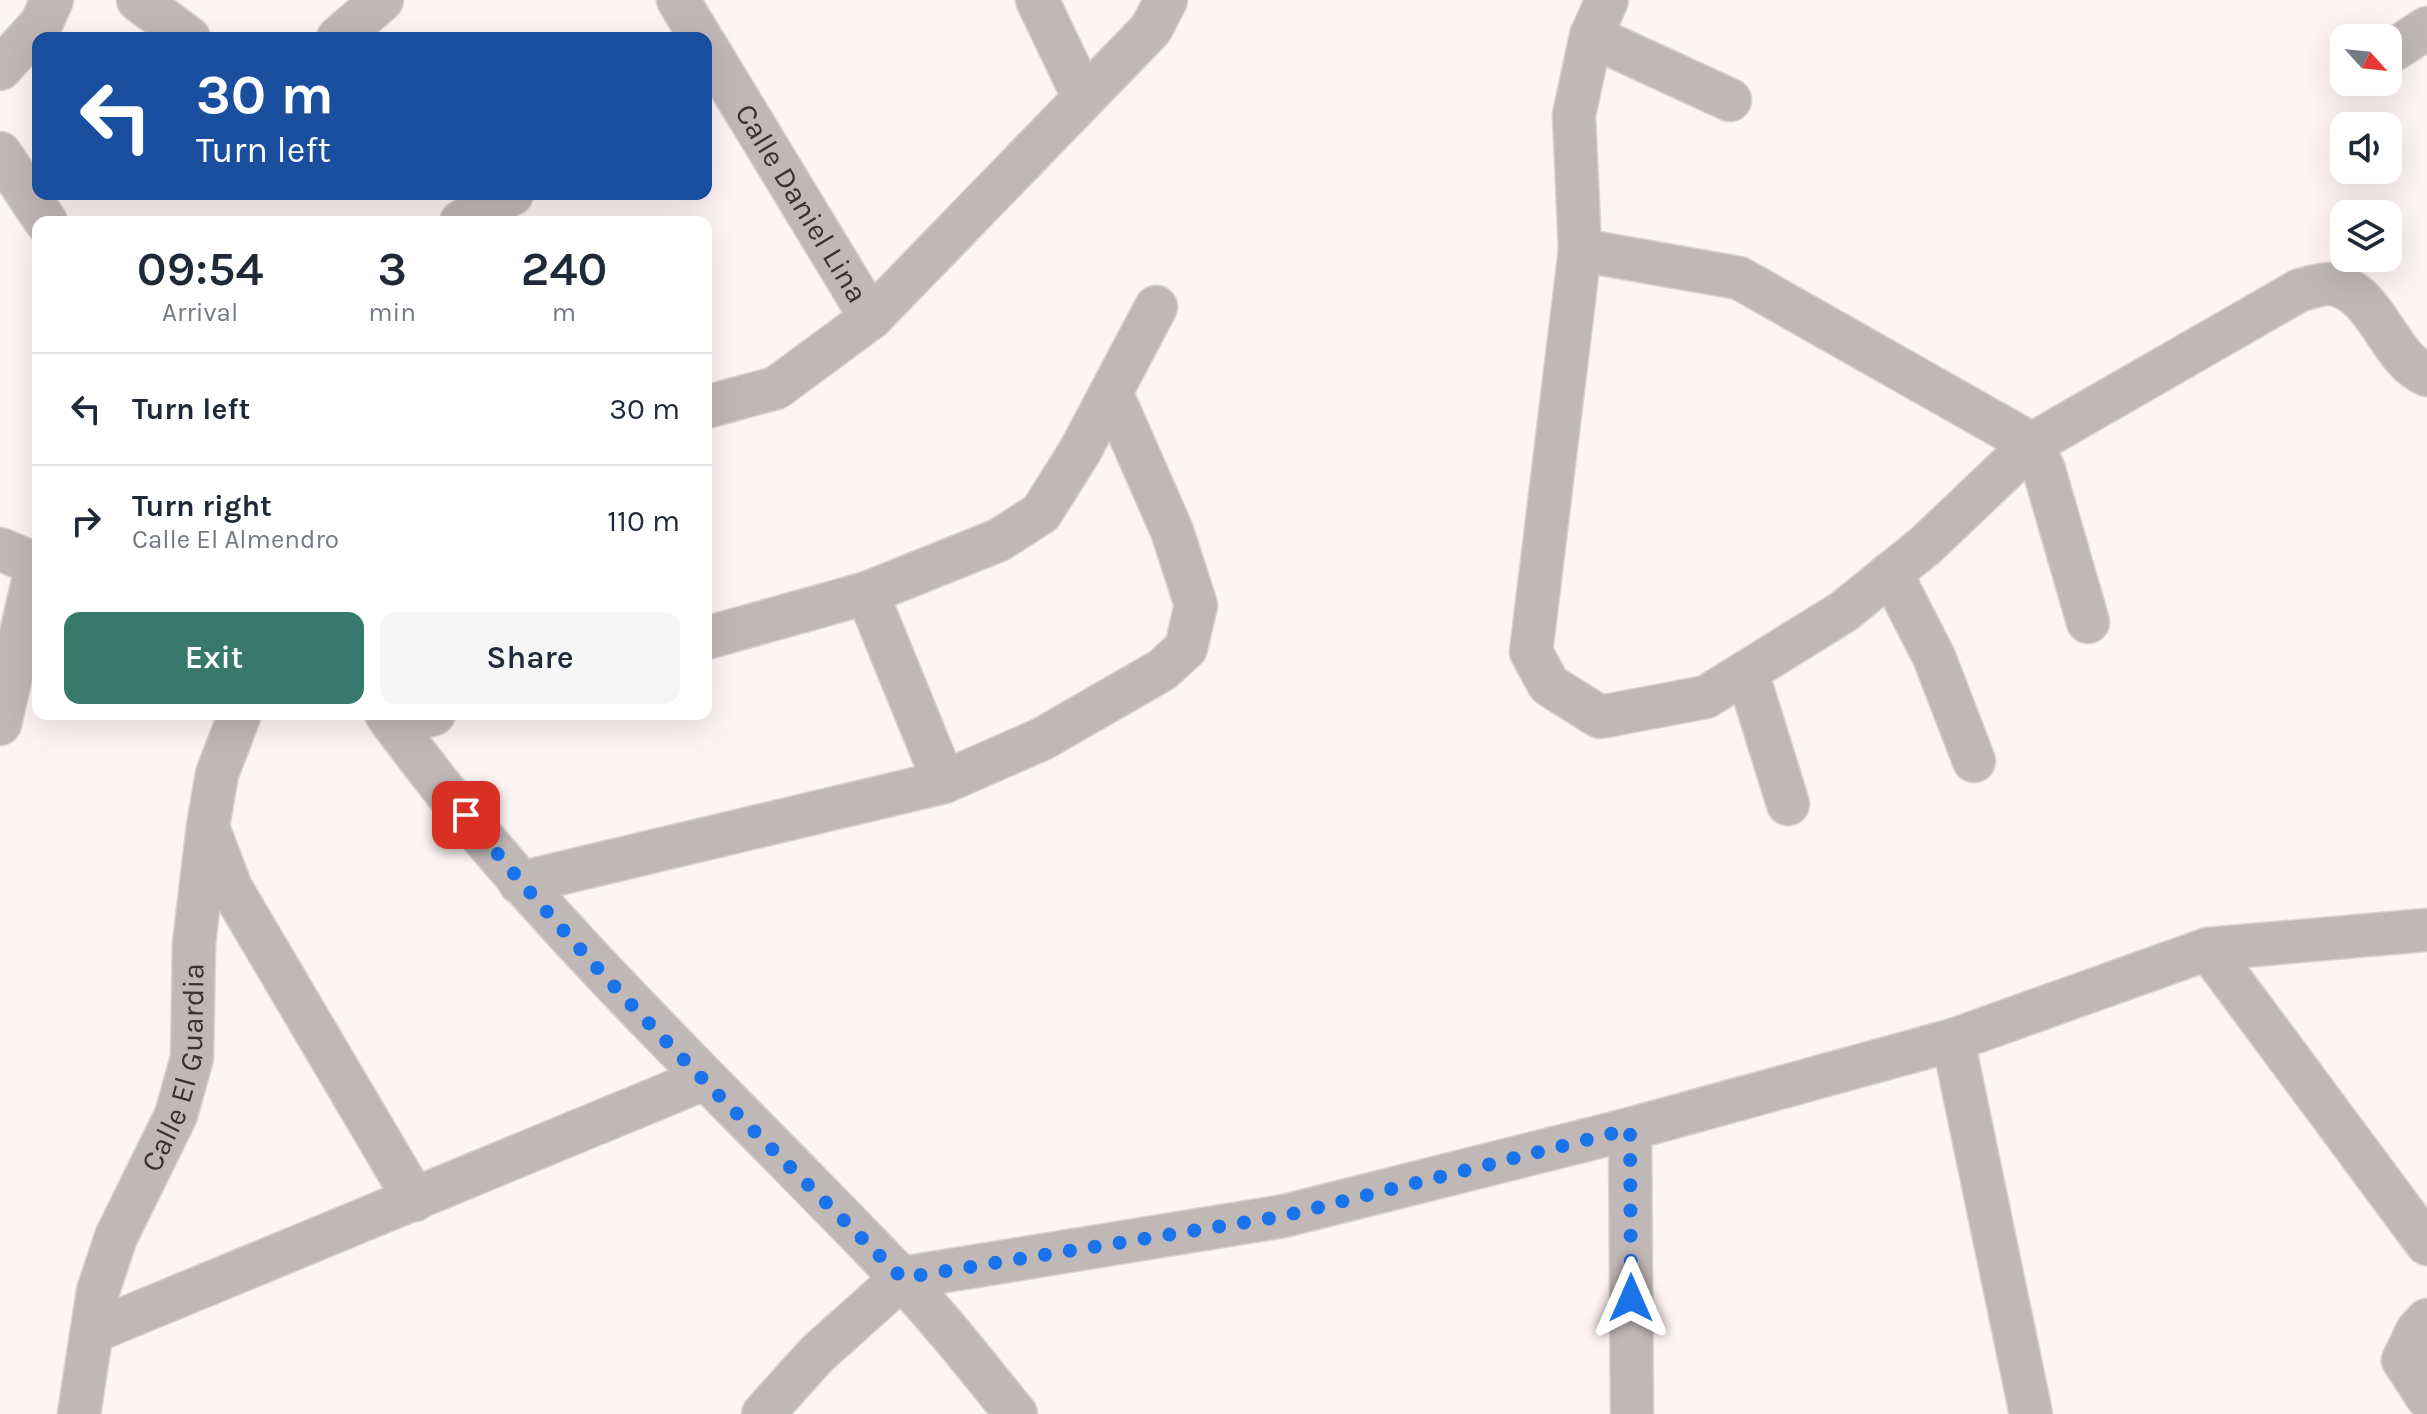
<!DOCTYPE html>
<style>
:root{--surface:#fff;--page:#f6f6f7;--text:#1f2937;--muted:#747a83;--line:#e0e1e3;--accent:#377a6c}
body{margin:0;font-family:Karla,sans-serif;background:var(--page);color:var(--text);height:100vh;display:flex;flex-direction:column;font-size:30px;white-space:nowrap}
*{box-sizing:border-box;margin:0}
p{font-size:26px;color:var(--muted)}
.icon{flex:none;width:44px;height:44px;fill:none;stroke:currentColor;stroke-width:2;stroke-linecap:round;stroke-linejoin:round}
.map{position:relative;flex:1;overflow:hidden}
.drawer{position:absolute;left:32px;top:216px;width:680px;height:504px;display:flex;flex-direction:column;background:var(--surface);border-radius:16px;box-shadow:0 8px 32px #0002}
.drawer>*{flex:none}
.banner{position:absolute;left:32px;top:32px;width:680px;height:168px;border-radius:16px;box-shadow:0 8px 32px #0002;background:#1a4fa0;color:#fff;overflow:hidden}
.needle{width:52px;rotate:117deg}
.controls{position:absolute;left:2330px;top:24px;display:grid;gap:16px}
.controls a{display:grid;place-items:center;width:72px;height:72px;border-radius:16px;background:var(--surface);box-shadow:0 8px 32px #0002;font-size:40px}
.pin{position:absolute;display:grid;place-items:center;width:68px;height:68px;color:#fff;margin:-34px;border-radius:16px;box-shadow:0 4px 12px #0006}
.me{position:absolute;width:88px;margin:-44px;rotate:0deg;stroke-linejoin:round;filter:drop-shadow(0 0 6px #0008)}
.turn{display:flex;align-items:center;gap:28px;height:168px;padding:0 32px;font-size:36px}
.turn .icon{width:104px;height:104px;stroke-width:2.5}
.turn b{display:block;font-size:56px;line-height:68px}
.eta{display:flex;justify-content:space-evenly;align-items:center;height:136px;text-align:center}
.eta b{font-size:48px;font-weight:600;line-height:56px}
.action{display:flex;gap:16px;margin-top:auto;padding:16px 32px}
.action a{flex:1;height:92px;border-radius:16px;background:var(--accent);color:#fff;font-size:32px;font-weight:600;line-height:92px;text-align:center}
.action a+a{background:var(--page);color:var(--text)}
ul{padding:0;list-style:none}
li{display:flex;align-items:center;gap:24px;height:112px;padding:0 32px;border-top:2px solid var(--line)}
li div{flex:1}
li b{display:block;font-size:30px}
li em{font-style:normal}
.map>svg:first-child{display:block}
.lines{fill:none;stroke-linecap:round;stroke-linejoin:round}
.minor-casing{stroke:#dad1d0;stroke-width:45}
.minor{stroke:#c0b8b7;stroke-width:42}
.route{stroke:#1a73e8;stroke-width:14;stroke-dasharray:0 25.2}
.labels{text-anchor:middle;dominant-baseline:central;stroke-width:6;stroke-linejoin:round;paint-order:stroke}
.street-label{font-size:30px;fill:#383231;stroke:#fef4f3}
</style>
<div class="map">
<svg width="2427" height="1414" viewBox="0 0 2427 1414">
<rect width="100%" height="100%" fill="#fef4f3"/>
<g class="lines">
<g class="minor-casing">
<g id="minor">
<path d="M138,0L189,38"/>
<path d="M678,0L701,38"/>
<path d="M1037,0L1084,98"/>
<path d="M1607,0L1591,36L1574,115L1580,250L1739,278L2032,444L2044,470L2088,622"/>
<path d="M1591,36L1730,100"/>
<path d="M338,38L382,0"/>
<path id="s1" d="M706,46L871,318"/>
<path d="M2395,49L2427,28"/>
<path d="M0,69L41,24L52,0"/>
<path d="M0,153L46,222"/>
<path d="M461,222L512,194"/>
<path d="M1580,250L1531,652L1549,685L1600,717L1706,697L1843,612L1926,545L2032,444L2300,290C2309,288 2323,283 2332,284C2378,292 2387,358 2427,375"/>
<path d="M706,407L776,388L871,318L1151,29L1166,0"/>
<path d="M0,549L35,564"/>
<path d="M1891,573L1934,657L1974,761"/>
<path d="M867,593L944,782"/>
<path d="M706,638L867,593L999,540L1041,513L1080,451L1156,307"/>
<path d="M1747,672L1788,804"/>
<path d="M386,714C535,920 724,1092 899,1276C941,1319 978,1368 1016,1414"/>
<path d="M0,724L38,560"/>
<path d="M394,725L434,714"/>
<path d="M211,835L231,888L415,1200"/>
<path d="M520,883L944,782L1042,739L1162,670L1186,648L1196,605L1172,531L1111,392"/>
<path d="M2208,949L2427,1244"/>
<path d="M1953,1040L2031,1414"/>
<path d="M1630,1129L1632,1414"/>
<path d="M2427,1320L2417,1331L2403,1360L2427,1397"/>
<path d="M92,1332L704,1079"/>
<path id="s2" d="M79,1414L98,1291L116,1237L176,1115L192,1058L194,944L208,826L217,774L240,714"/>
<path d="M763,1414L817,1354L902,1278L1284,1216L1630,1129L1953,1040L2208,949L2427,930"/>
</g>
</g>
<use href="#minor" class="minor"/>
</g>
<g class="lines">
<path class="route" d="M466,815C598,981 752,1129 902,1278L1284,1216L1630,1129L1631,1298"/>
</g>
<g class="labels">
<g class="street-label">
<text stroke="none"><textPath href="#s1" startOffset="184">Calle Daniel Lina</textPath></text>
<text stroke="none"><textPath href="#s2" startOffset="364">Calle El Guardia</textPath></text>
</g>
</g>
</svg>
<div class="controls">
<a><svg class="needle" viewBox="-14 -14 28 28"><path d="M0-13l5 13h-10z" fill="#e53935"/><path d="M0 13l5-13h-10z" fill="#747a83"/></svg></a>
<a><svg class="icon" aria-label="sound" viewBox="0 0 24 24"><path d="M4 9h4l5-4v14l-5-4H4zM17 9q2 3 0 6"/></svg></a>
<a><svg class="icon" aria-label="layers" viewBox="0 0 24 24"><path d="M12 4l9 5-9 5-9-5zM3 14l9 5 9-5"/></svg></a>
</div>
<div class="pin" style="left:466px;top:815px;background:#d93025"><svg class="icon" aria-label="arrive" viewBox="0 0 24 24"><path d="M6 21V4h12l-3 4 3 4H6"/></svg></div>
<svg class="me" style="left:1631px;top:1298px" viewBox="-20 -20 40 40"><path d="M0-17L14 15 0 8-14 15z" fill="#1a73e8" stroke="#fff" stroke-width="4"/></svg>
<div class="banner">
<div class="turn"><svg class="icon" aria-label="left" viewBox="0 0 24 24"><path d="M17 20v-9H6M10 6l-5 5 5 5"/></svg><div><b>30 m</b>Turn left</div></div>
</div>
<section class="drawer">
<div class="eta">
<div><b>09:54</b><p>Arrival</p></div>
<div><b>3</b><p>min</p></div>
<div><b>240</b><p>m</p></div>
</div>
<ul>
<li><svg class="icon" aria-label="left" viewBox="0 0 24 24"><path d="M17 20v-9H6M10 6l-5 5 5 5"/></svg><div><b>Turn left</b></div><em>30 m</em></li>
<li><svg class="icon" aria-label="right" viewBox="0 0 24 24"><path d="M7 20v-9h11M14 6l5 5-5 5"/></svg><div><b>Turn right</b><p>Calle El Almendro</p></div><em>110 m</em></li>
</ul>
<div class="action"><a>Exit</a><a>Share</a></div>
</section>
</div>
